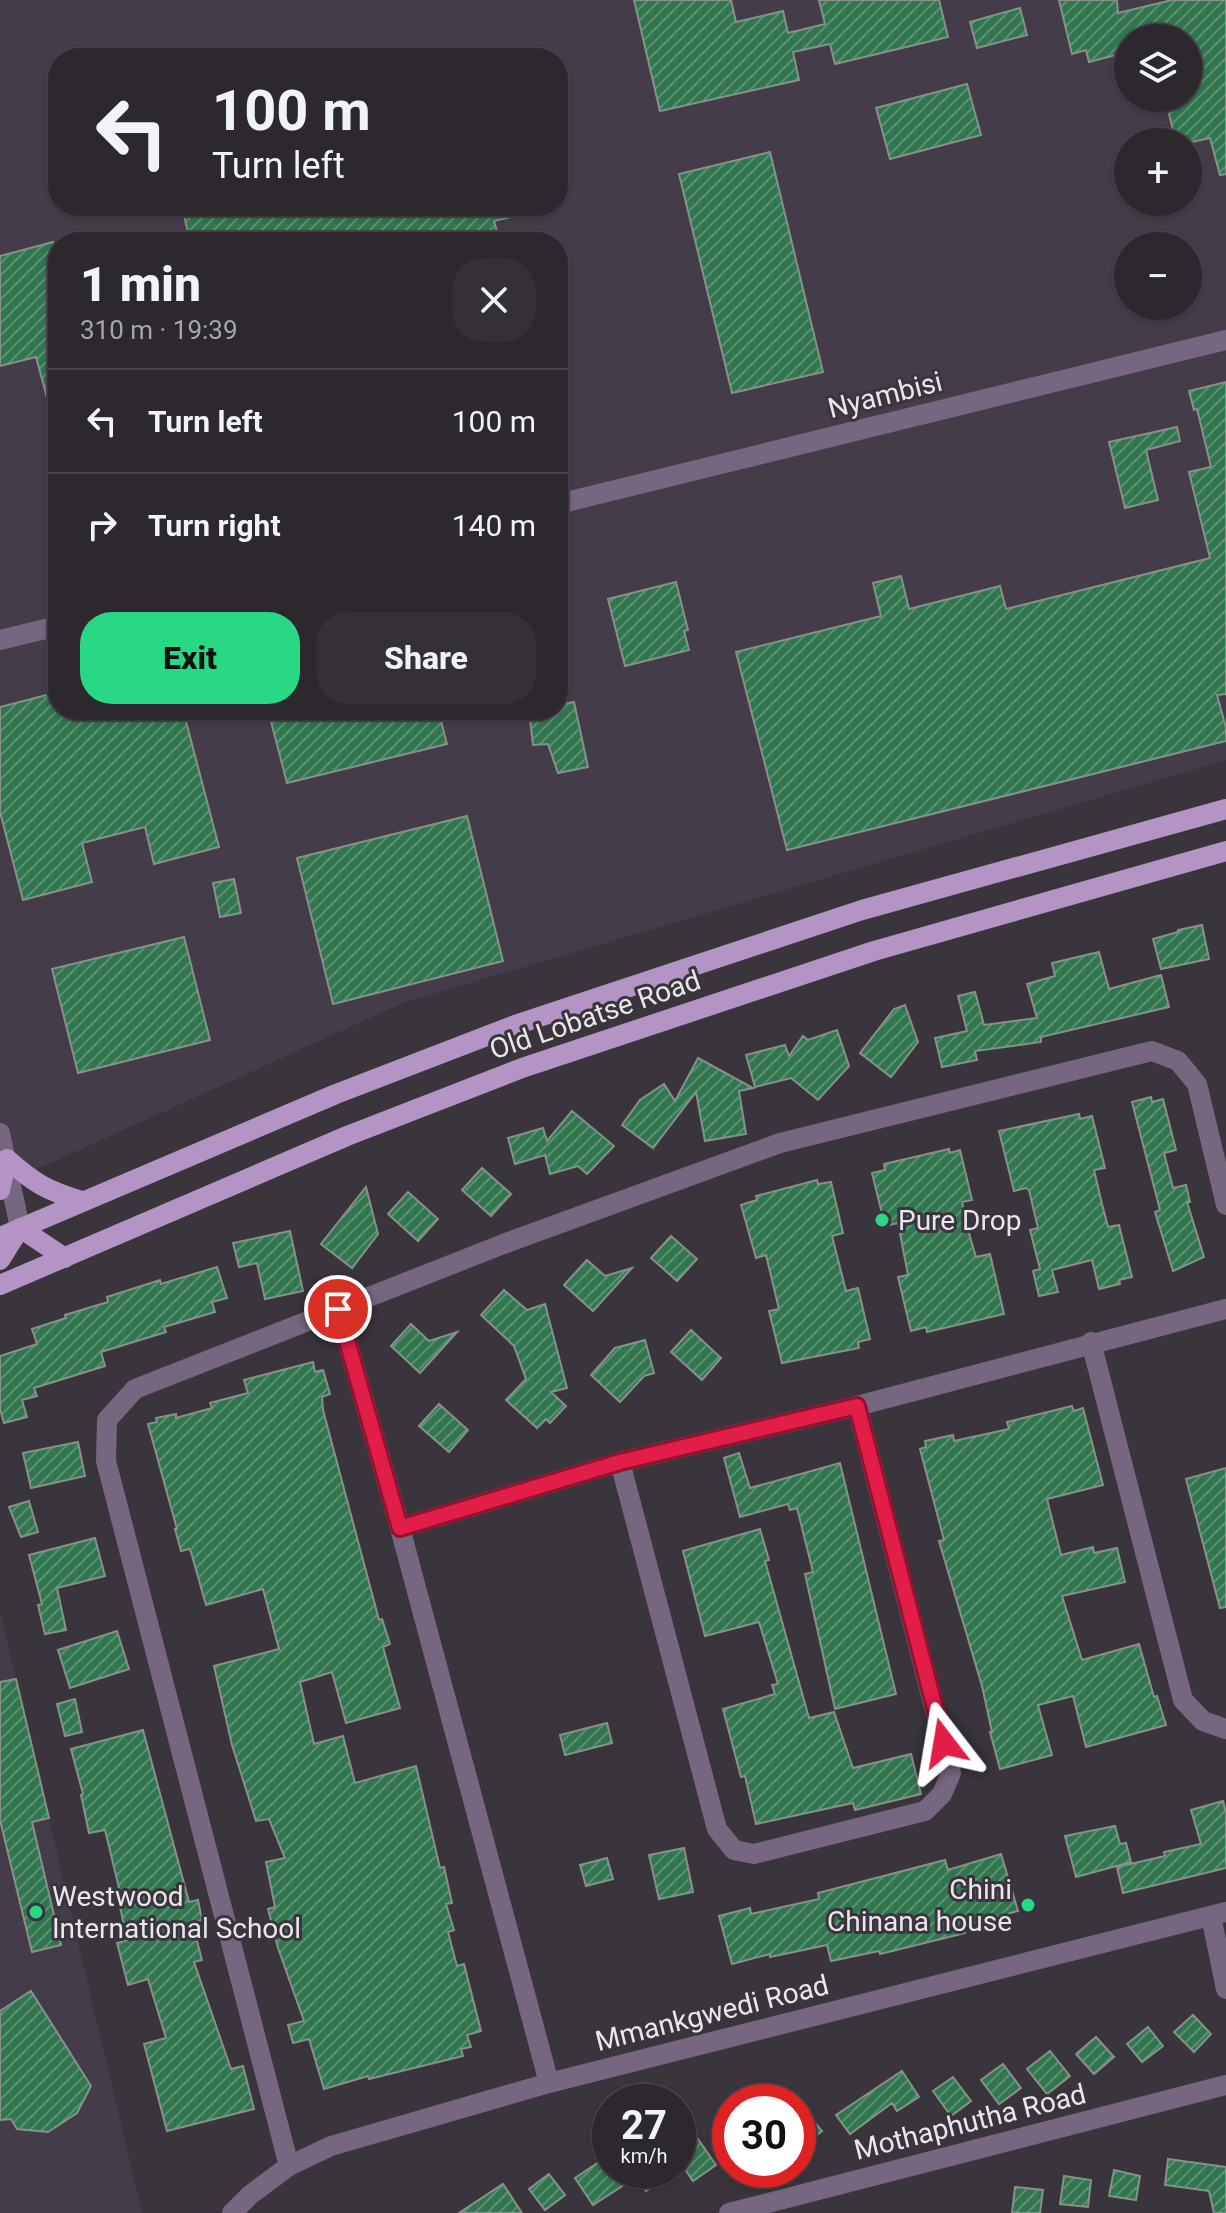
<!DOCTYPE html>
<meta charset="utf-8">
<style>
:root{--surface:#2c282e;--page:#343036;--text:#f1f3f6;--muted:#a6a6aa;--line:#48444a;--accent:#28d885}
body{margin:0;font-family:Roboto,sans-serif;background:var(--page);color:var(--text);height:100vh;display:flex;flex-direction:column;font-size:30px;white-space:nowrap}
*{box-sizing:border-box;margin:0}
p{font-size:26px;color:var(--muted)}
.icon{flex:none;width:44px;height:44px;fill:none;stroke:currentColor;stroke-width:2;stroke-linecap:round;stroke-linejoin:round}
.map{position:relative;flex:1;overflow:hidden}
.side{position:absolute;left:48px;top:232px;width:520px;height:488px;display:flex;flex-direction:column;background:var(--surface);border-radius:32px;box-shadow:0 2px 6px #0004,0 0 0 2px var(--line)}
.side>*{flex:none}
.top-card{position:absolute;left:48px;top:48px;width:520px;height:168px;border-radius:32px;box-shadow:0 2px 6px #0004,0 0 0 2px var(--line);background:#2c282e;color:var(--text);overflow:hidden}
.controls{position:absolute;left:1114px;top:24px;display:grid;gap:16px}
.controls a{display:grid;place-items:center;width:88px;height:88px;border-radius:50%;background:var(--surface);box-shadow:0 2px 6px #0004,0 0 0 2px var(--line);font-size:40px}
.speed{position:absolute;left:592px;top:2084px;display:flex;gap:16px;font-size:40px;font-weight:700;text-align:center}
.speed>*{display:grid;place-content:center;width:104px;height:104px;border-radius:50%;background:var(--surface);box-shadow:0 2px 6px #0004,0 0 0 2px var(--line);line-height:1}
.speed small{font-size:20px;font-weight:400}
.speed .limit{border:12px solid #d22;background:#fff;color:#111}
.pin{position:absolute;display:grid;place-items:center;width:68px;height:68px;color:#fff;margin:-34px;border:4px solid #fff;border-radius:50%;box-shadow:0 2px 8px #0007}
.me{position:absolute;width:88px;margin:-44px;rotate:346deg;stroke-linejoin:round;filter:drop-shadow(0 0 6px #0008)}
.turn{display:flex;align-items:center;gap:28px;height:168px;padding:0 32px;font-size:36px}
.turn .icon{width:104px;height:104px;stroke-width:2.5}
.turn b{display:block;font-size:56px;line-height:68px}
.round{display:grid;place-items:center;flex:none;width:84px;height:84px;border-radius:32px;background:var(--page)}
.headline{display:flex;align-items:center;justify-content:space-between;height:136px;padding:0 32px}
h1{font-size:48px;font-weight:800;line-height:60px}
.primary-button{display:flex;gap:16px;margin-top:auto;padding:16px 32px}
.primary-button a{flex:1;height:92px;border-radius:32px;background:var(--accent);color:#111;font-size:32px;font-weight:800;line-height:92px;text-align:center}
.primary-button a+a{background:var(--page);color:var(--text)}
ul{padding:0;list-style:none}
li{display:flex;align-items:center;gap:24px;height:104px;padding:0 32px;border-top:2px solid var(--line)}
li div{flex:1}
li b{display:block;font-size:30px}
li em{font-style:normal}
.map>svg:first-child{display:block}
.built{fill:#453c4a;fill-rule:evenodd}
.building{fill:url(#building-hatch);stroke:#86918a;stroke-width:2}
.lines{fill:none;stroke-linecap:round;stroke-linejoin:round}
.minor{stroke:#76667f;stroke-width:20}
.major{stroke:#b494c5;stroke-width:20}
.route-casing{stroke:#92132f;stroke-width:20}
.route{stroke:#e11d48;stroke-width:14}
.poi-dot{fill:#28d885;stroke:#3a353d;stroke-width:3}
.labels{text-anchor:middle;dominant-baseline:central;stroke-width:6;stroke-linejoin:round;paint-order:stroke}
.street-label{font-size:28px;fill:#eae6ec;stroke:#3a353d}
.poi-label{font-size:28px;fill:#eae6ec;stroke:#3a353d;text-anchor:start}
</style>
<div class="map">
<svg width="1226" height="2213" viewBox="0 0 1226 2213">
<defs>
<pattern id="building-hatch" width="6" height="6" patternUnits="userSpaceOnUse" patternTransform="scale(2)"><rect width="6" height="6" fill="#31764f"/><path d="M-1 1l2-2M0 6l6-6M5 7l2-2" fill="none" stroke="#599071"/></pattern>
</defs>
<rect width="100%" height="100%" fill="#3a353d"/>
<path class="built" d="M0,0H1226V760L405,1002L0,1186ZM1128,38H1188V98H1128ZM58,58H558V206H58ZM1128,142H1188V202H1128ZM58,242H558V710H58ZM1128,246H1188V306H1128Z
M0,1612L142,2213H0Z"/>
<path class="building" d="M634,0H731L736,22L783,11L788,33L825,24L819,0H939L948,37L835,64L830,44L793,52L799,80L660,111Z
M1059,0H1117L1118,13L1172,0H1226V174L1220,175L1210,138L1192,142H1176L1165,98H1188V38H1124L1127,52L1089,62L1086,50L1072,54Z
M1020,8L1027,35L977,48L970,22Z
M967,84L981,135L890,159L876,108Z
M770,152L823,372L732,393L679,174Z
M182,206H528V213L494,221L500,242H190Z
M53,242L58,270V415L52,416L36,357L0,366V256Z
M1226,382V694L1217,695L1226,728V741L787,850L736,652L881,616L873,583L901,576L909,609L1000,586L1006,609L1210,558L1189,472L1211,467L1197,409L1194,410L1189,391Z
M1177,427L1180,441L1146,450L1158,500L1125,508L1109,442Z
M676,582L688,630L684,631L689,650L625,666L608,599Z
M58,692V710H183L219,847L154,864L145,827L82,843L92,882L23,900L0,812V707Z
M574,702L588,767L558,773L548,744L533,745L529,710H558V705Z
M268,710H438L447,744L287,783Z
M467,816L503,961L333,1004L297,858Z
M234,879L241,913L220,917L213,883Z
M1202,925L1209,959L1161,969L1153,939L1178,932V930Z
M184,937L210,1040L78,1073L52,969Z
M1099,952L1109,989L1161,975L1169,1007L1041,1037V1042L975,1051L977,1060L942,1067L935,1038L967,1031L958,996L975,992L984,1025L1037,1018L1027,984L1055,976L1052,963Z
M905,1005L918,1042L891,1077L860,1053L894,1009Z
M837,1030L849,1066L818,1100L791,1078L755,1087L746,1055L785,1045L789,1056L803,1036L808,1040Z
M698,1058L753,1088L739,1091L746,1134L705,1141L696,1092L653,1148L622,1125L640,1100L664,1084L675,1101Z
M1151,1097L1152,1102L1163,1099L1176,1150L1164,1153L1173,1188L1186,1185L1190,1202H1187L1204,1257L1173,1271L1155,1212L1160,1210L1132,1102Z
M572,1111L614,1146L587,1174L578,1166L550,1174L545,1155L515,1164L508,1138L543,1128L547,1141Z
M1079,1114L1080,1119L1092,1116L1105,1168L1094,1170L1102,1204L1108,1227L1119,1225L1132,1277L1119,1280L1120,1284L1099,1289L1092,1260L1052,1270L1058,1292L1039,1296L1033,1271L1040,1269L1030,1230L1038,1228L1029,1190L1026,1188L1014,1191L999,1131Z
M949,1149L950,1153L960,1150L972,1200L962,1202L970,1237L976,1257L990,1254L1004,1314L927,1332L926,1327L911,1331L898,1277L908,1275L898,1223L885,1226L872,1173L885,1170L884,1164Z
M482,1168L511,1194L491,1216L462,1190Z
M817,1180L818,1184L831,1182L843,1233L832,1236L846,1291L858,1288L870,1339L858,1342L859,1348L782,1363L769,1311L779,1309L766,1255L756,1258L741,1205L757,1200L756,1196Z
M366,1187L378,1234L352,1268L321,1244Z
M408,1192L438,1219L418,1241L388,1214Z
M290,1231L303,1291L265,1299L257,1263L239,1267L233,1243Z
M671,1236L697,1259L677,1281L651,1258Z
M587,1260L605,1276L632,1268L593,1311L564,1285Z
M217,1267L227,1298L212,1302L215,1312L164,1327L166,1332L101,1352L105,1366L34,1388L37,1396L22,1400L27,1417L4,1423L0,1409V1356L37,1344L32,1329L66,1318L65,1315L108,1302L107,1297L160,1280L161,1284Z
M504,1290L527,1310L545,1304L567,1388L551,1392L566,1406L550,1423L546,1419L537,1428L506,1400L526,1379L514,1346L481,1315Z
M411,1324L429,1341L457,1332L420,1373L391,1346Z
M691,1330L721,1358L702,1380L671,1352Z
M645,1340L654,1373L644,1376L620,1402L591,1375L615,1348Z
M313,1362L315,1372L323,1370L330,1394L322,1397L323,1410L379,1620L382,1619L390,1644L383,1647L400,1708L346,1723L332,1672L300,1682L314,1744L343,1736L355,1783L416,1766L440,1868L444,1867L452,1903L446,1904L454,1930L448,1932L457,1966L464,1964L481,2031L467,2035L471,2047L461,2049L463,2056L369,2079L368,2076L324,2089L309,2039L293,2043L288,2025L304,2021L278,1948L268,1909L275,1907L266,1862L285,1858L269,1819L256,1821L232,1745L214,1666L279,1649L263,1589L206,1605L191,1552L189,1549L181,1551L175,1529H177L148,1424L157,1422L156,1418L176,1414V1418L212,1408L210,1403L248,1393L244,1380Z
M439,1404L468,1430L449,1452L419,1426Z
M1072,1406L1074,1411L1083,1408L1103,1485L1047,1499L1061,1555L1093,1547L1094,1553L1117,1548L1125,1582L1062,1596L1082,1660L1139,1644L1154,1697L1157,1696L1166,1725L1086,1747L1073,1696L1038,1705L1052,1755L1000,1769L990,1732H992L982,1686L939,1541L944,1540L920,1449L926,1447L925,1441L953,1435L954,1441L1009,1429L1007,1422Z
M78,1442L85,1476L31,1488L23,1453Z
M739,1453L750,1488L840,1463L896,1694L835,1709L805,1574L813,1572L797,1508L790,1510L788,1504L740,1517L724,1458Z
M1226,1468V1607L1220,1608L1186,1479Z
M29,1501L38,1532L21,1537L9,1507Z
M760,1529L769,1560L765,1561L809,1718L834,1712L853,1768L911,1754L921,1794L855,1810L853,1803L756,1824L745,1776L741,1777L723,1709L775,1694L772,1685L778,1684L759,1622L705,1636L683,1551Z
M95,1538L105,1576L57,1588L66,1630L45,1634L38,1605L42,1604L29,1555Z
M117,1631L129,1669L70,1688L58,1650Z
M16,1679L49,1818L32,1822L61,1945L32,1952L0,1820V1682Z
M75,1699L82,1732L65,1736L57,1704Z
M607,1723L612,1743L565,1755L560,1735Z
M143,1730L189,1902L198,1900L202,1920L192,1922L202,1960L194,1962L231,2069L243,2066L254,2109L167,2131L144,2044L166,2038L148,1979L128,1985L117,1943L128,1940L126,1931L129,1929L125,1930L117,1893L120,1892L105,1830L89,1833L81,1795L83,1794L71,1749Z
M1223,1801L1226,1813V1868L1123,1893L1117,1867L1165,1856L1164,1852L1201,1844L1191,1810Z
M1115,1826L1120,1844L1126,1843L1131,1862L1076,1877L1065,1836Z
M684,1848L693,1892L659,1899L649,1855Z
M1001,1854L1018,1911L963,1926L965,1933L880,1954L879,1951L831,1961L827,1945L770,1957V1954L732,1964L719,1916L750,1908L751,1914L819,1899L818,1893L945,1860L948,1870Z
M607,1858L613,1879L586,1886L580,1865Z
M31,1991L91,2086L77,2113L48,2132L17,2129L11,2119L0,2120V2011Z
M1193,2015L1211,2034L1194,2052L1174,2032Z
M1148,2027L1163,2046L1142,2062L1127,2044Z
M1096,2037L1114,2057L1094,2074L1076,2054Z
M1050,2051L1070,2076L1047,2094L1027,2069Z
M1003,2064L1021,2088L999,2104L981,2080Z
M902,2071L919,2097L897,2111L892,2103L850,2134L836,2115Z
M953,2077L971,2101L951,2116L933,2091Z
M798,2102L822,2131L798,2150Z
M698,2139L716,2165L693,2181L678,2159V2153Z
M1168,2159L1226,2167V2213H1214L1209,2191L1165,2185Z
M599,2162L604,2170H676L646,2191L636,2177L593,2205L575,2178Z
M1114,2170L1140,2176L1136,2200L1109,2196Z
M549,2174L565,2195L545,2210L529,2189Z
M1064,2176L1091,2180L1088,2207L1060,2204Z
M503,2184L522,2213H459Z
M1015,2187L1043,2190L1040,2213H1012Z"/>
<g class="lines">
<path class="minor" d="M558,504L1226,340
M0,640L58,626
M0,1133L20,1228
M338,1309L400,1528L549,2083
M1091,1342L1183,1700L1203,1721L1226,1729
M620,1462L717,1829L734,1850L754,1854L925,1811L942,1794L951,1773L857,1406
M400,1528L620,1462L857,1406L1226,1309
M1211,1916L1226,1989
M289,2166L106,1461L107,1420L135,1389L506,1243L780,1143L1152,1051L1178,1061L1197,1084L1226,1205
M232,2213L250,2195L289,2166L331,2146L549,2083L1226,1912
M729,2213L1226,2085"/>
<path class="major" d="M0,1190L7,1159C34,1183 47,1191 82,1201
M0,1237L336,1094L515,1025L862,910L1226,809
M0,1260L20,1228L65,1258
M0,1285L347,1136L522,1068L874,951L1226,851"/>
</g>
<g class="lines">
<g class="route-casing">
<path id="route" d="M338,1309L400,1528L620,1462L857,1406L944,1743"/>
</g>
<use href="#route" class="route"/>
</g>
<g class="poi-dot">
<circle cx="882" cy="1220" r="8"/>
<circle cx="1028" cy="1905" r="8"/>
<circle cx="36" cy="1912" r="8"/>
</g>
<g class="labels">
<g class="street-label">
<text transform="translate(885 395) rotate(-14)">Nyambisi</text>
<text transform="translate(595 1015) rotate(-19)">Old Lobatse Road</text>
<text transform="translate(712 2013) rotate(-14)">Mmankgwedi Road</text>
<text transform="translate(970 2122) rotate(-14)">Mothaphutha Road</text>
</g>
<g class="poi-label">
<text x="898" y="1220">Pure Drop</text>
<text x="1012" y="1889" text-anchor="end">Chini<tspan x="1012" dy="32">Chinana house</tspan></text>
<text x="52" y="1896">Westwood<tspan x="52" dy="32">International School</tspan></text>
</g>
</g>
</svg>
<div class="controls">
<a><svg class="icon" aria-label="layers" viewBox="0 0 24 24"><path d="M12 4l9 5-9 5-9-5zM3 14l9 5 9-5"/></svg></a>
<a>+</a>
<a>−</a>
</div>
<div class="speed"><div>27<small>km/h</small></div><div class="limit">30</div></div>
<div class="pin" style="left:338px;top:1309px;background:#d93025"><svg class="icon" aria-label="arrive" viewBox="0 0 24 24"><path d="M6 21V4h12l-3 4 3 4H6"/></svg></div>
<svg class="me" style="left:944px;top:1743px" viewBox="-20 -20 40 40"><path d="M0-17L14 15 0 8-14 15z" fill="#e11d48" stroke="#fff" stroke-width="4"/></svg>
<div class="top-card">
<div class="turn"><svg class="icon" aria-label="left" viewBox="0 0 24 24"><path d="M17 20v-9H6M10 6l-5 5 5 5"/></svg><div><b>100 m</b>Turn left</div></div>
</div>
<section class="side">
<div class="headline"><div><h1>1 min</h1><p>310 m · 19:39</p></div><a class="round"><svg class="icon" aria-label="close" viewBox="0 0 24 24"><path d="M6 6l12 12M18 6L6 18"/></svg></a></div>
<ul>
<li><svg class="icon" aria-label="left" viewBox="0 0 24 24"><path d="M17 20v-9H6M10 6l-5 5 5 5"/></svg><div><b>Turn left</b></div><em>100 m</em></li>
<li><svg class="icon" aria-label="right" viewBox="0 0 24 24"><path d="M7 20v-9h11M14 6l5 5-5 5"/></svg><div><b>Turn right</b></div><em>140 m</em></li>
</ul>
<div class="primary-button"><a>Exit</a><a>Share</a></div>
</section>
</div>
